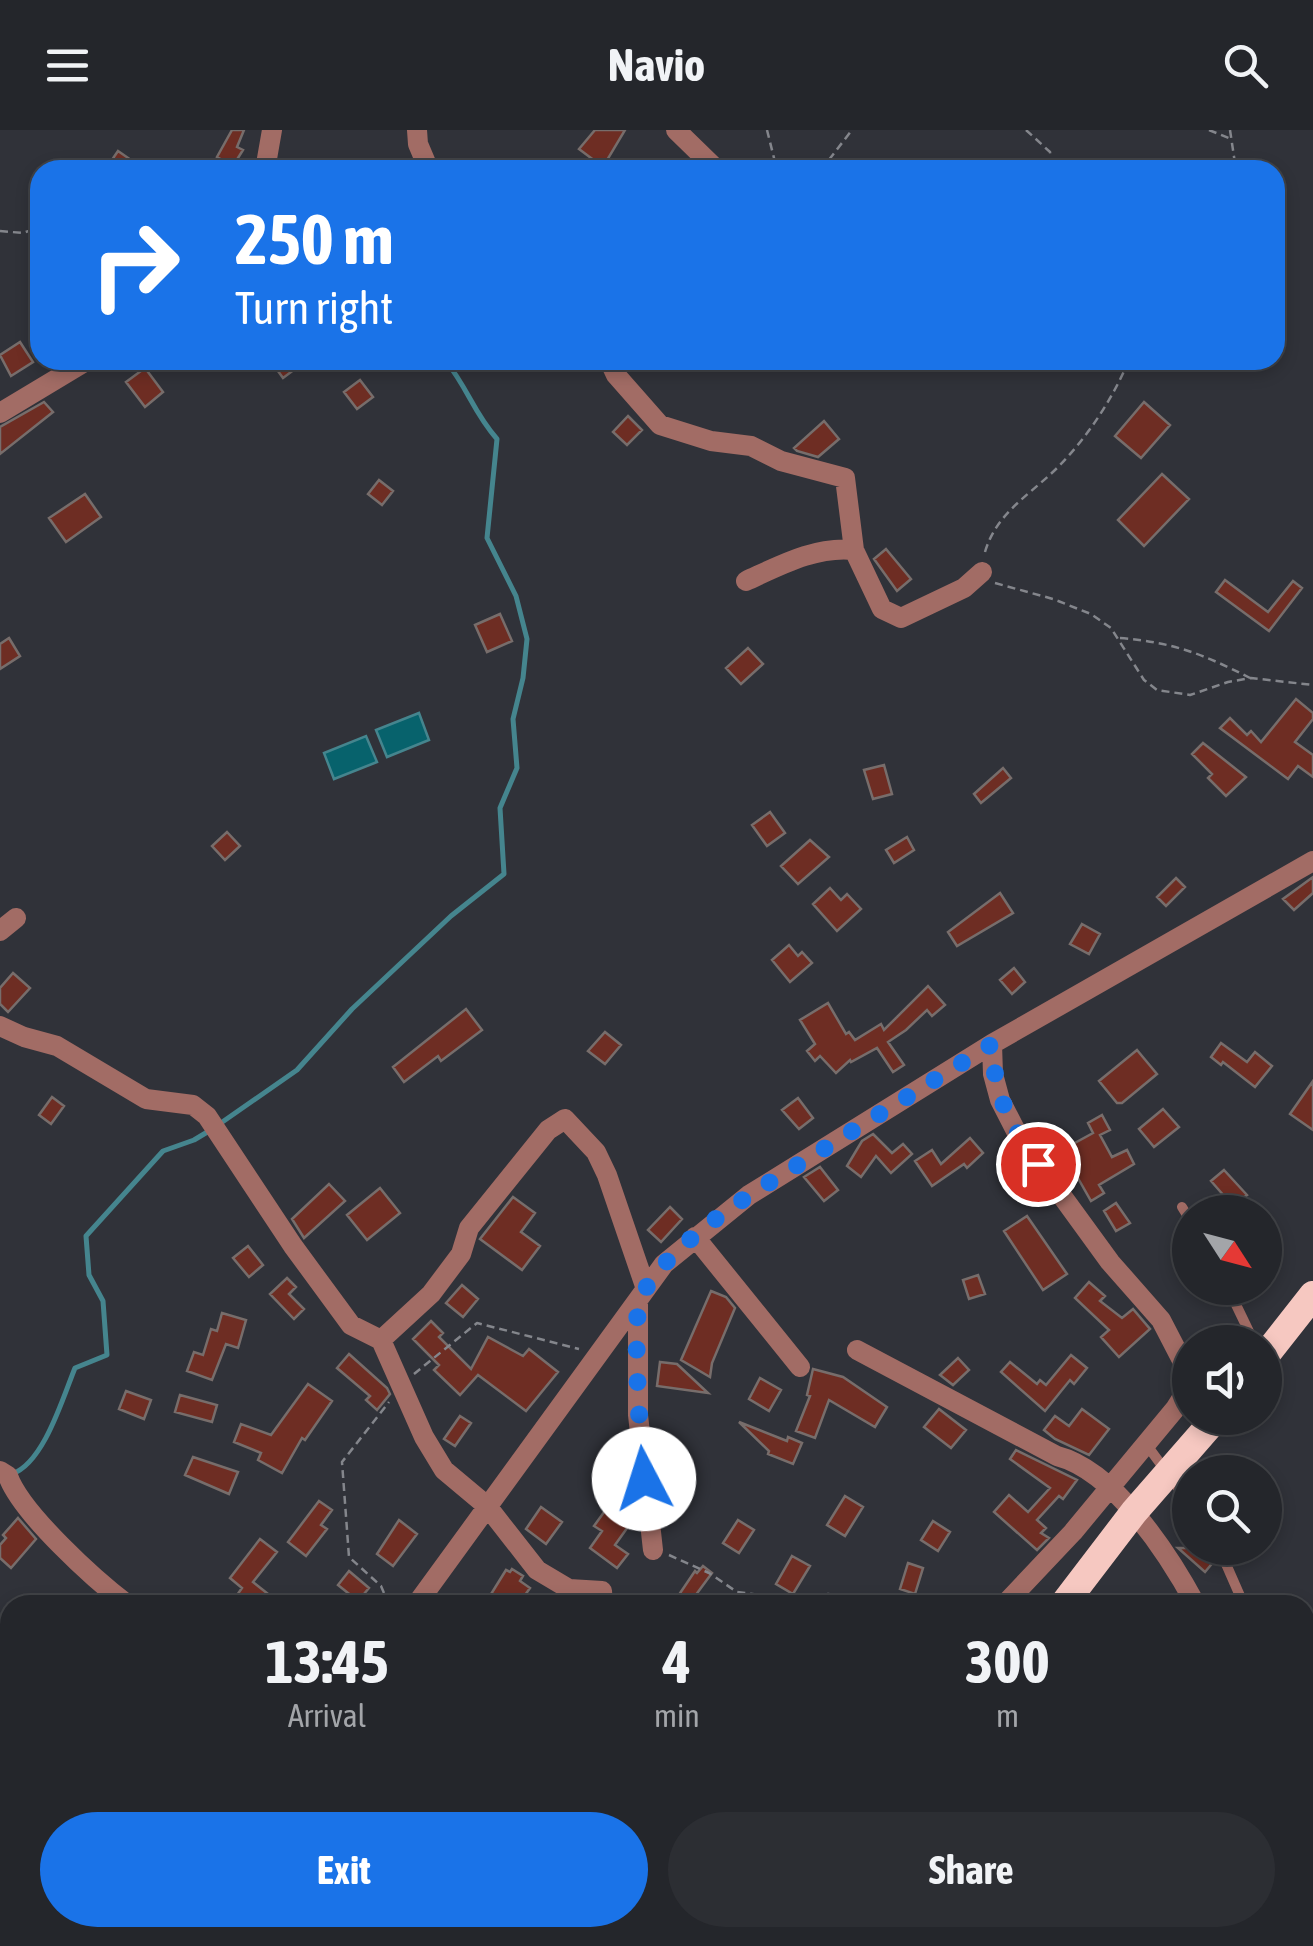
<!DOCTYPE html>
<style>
:root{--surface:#24262b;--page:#2c2e33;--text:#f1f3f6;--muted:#a3a5a9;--line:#414347;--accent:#1a73e8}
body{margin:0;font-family:"Asap Condensed",sans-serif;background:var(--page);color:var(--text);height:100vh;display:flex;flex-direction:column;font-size:38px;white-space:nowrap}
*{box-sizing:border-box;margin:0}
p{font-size:32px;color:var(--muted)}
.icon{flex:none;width:55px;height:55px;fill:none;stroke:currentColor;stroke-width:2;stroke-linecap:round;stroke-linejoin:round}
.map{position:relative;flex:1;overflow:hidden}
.details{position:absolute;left:0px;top:1465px;width:1315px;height:352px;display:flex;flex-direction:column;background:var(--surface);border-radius:30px 30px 0 0;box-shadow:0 5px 15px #0003,0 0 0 2px var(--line)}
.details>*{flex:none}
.hud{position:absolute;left:30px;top:30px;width:1255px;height:210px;border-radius:30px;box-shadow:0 5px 15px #0003,0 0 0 2px var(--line);background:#1a73e8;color:#fff;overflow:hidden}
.needle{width:65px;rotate:126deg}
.fabs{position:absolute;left:1172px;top:1065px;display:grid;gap:20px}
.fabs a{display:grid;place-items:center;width:110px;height:110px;border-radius:50%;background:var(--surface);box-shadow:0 5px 15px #0003,0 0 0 2px var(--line);font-size:50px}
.pin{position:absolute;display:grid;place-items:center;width:85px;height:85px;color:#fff;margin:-42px;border:5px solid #fff;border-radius:50%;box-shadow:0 2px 10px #0007}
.me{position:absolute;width:110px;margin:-55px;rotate:355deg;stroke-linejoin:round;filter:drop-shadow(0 0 8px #0008)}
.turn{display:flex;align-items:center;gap:35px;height:210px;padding:0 40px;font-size:45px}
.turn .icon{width:130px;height:130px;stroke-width:2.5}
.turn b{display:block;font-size:70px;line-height:85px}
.eta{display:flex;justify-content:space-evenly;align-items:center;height:170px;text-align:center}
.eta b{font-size:60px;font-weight:700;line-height:70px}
.primary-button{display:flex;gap:20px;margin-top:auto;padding:20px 40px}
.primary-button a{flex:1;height:115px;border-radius:60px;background:var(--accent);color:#fff;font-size:40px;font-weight:700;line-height:115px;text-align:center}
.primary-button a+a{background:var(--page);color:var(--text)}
header{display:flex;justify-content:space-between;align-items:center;height:130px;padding:0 40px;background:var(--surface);font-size:45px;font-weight:700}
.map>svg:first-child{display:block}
.water{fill:#07626c;stroke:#45858e;stroke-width:2.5}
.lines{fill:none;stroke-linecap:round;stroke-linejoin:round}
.stream{stroke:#45858e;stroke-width:5}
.building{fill:#6e2d23;stroke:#776d6b;stroke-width:2.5}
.path{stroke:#84868c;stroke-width:2.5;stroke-dasharray:8 5;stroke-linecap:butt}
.service{stroke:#a26c65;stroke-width:10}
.minor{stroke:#a26c65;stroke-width:20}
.trunk{stroke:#f6c8c1;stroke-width:28}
.route{stroke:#1a73e8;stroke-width:18;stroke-dasharray:0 32.4}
</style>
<header><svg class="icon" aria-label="menu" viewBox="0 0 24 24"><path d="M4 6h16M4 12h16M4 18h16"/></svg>Navio<svg class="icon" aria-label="search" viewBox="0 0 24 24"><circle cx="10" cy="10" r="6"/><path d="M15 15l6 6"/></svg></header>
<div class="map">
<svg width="1313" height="1816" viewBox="0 0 1313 1816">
<rect width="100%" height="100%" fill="#303239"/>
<path class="water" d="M419,583L429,610L387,627L376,600Z
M366,606L377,632L334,649L324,623Z"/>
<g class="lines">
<path class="stream" d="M218,995L297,940L352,879L451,786L504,744L500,678L517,638L513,589L523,548L527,509L516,466L487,408L497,309C473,282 468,258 445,230
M12,1344C44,1333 63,1267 75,1238L107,1225L103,1171L89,1145L86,1106L163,1021L194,1010L209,1001"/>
</g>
<path class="building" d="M232,0H244L237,17L243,20L233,36L217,27Z
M595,0H625L603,37L579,19Z
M118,21L134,32L129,40H105Z
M20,212L33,232L11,246L0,225Z
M270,230H307L283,248Z
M145,238L163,262L145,277L126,252Z
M360,250L373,267L357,279L344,262Z
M44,272L53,282L0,324V297Z
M1144,272L1170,295L1141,328L1115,306Z
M628,286L642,300L627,315L613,302Z
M824,291L839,309L818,327L797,321L794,318Z
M1162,344L1189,369L1144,416L1118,390Z
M379,350L393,361L382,375L368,364Z
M85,364L101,387L66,412L49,388Z
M886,419L911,449L897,461L874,429Z
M1225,450L1268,482L1293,451L1302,458L1269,501L1216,462Z
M500,484L512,511L487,522L475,495Z
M9,508L20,526L0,539V514Z
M748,518L763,534L741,554L726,538Z
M1296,569L1313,583V589L1295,612L1313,625V647L1298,636L1288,649L1220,598L1230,588L1247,605L1251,601L1261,612Z
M1203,613L1246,647L1226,666L1208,648L1212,644L1192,624Z
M884,635L892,664L873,669L864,640Z
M1003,638L1011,648L981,673L974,664Z
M770,682L785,703L767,716L752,695Z
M227,702L240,716L225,730L212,716Z
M907,707L914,720L894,733L886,720Z
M810,710L829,727L798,754L781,736Z
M1313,747V763L1294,780L1283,769Z
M1176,748L1185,757L1166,776L1157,767Z
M830,758L841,770L847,764L861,779L837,801L813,774Z
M1000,763L1013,783L957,816L948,802Z
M1082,794L1100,804L1089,824L1070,814Z
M789,815L798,826L802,822L812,833L790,852L772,830Z
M1014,838L1025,852L1012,864L1000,850Z
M13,843L30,858L8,882L0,874V858Z
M928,856L945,875L932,886L927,880L906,900L888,912L904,935L893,942L877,918L851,932L850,930L836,943L820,926L815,931L807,921L815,914L800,890L828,873L846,904L849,902L855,910L881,894L884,900Z
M466,879L482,900L441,931L438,926L404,952L393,937Z
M605,902L621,915L605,934L588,921Z
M1221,913L1247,932L1255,922L1272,936L1255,957L1223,932L1221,935L1211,927Z
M1137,920L1157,944L1122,973H1117L1099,951Z
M1313,951V1000L1290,984Z
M52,967L64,976L51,994L39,985Z
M798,968L813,988L799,999L782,980Z
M1163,979L1179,997L1154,1017L1139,999Z
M1102,985L1110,1000L1100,1005L1112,1027L1127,1020L1134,1034L1099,1055L1104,1063L1091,1071L1062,1020L1093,1003L1088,993Z
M873,1004L892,1023L903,1014L912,1024L891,1043L876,1026L861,1047L847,1036L862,1011Z
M970,1008L983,1023L967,1038L964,1034L932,1056L915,1031L932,1020L941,1034Z
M820,1037L838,1060L824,1071L804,1047Z
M1224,1040L1247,1065L1233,1076L1211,1051Z
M329,1054L345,1071L304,1108L292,1089Z
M380,1058L400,1083L367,1110L347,1085Z
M513,1067L535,1083L521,1102L540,1116L522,1140L480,1109Z
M1116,1073L1130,1093L1116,1101L1104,1081Z
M670,1077L682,1089L661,1112L648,1100Z
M1027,1086L1067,1144L1043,1160L1004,1101Z
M248,1116L263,1135L249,1147L233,1128Z
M978,1145L985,1164L969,1169L963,1150Z
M287,1148L296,1157L289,1164L304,1179L294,1189L270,1164Z
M1089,1152L1105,1166L1100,1171L1122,1188L1133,1179L1150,1199L1119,1227L1101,1207L1109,1200L1075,1168Z
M462,1155L478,1169L463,1187L446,1173Z
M711,1161L726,1167L735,1178L712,1233L710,1247L681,1230Z
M222,1183L246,1190L238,1218L226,1214L212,1250L187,1241L194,1222L203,1225L211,1199L217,1201Z
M431,1191L443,1203L439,1207L471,1239L488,1207L523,1226L529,1219L558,1242L526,1281L478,1245L460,1265L434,1240L439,1235L413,1209Z
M349,1224L387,1258L390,1264L377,1280L366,1270L370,1266L337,1238Z
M1071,1225L1087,1238L1074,1254L1070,1250L1045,1281L1001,1242L1010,1232L1037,1254L1040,1250L1046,1255Z
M958,1228L969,1240L953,1255L940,1245Z
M660,1232L677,1234L708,1263L657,1256Z
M813,1239L843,1247L887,1277L875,1297L829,1270L815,1308L796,1301L810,1266L807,1265Z
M760,1248L781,1260L769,1281L749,1269Z
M308,1254L332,1271L305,1310L302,1308L282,1343L258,1330L261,1323L234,1312L241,1294L271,1305Z
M126,1261L151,1270L144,1289L119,1279Z
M180,1265L217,1275L212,1292L175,1282Z
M939,1279L966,1300L951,1318L924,1297Z
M1082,1279L1109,1299L1089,1325L1055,1309L1044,1300L1055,1286L1069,1296Z
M460,1286L471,1293L455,1316L444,1309Z
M739,1292L787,1311L788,1307L802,1313L793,1334L768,1324L769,1321Z
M1016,1320L1077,1350L1063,1369L1059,1366L1037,1390L1046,1398L1041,1403L1049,1408L1037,1420L994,1382L1009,1365L1028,1382L1050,1358L1010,1329Z
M193,1327L238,1342L229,1364L185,1345Z
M845,1366L863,1377L845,1406L827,1395Z
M319,1371L332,1380L321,1395L327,1399L306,1426L288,1412Z
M541,1377L562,1392L546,1414L526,1399Z
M607,1378L630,1394L615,1415L628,1424L617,1438L590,1418L602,1401L594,1396Z
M18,1388L36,1409L11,1438L0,1428V1415L6,1408L3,1405Z
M399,1390L417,1404L393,1436L377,1424Z
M738,1390L754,1400L739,1423L723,1413Z
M933,1391L950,1402L938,1421L921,1410Z
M260,1409L277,1422L253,1452L282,1475H230L242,1458L230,1448Z
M1178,1418H1210L1215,1430L1205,1442Z
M792,1426L810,1436L793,1464L776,1454Z
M908,1433L923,1438L915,1464L900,1459Z
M703,1436L712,1443L695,1466L688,1475H672L695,1441L697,1443Z
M512,1439L523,1446L520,1451L530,1458L518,1475H497L488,1469L506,1440L510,1442Z
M349,1441L369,1458L358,1471L338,1455Z"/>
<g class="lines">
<path class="path" d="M767,0L777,40
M1026,0L1050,22L1052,40
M1209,0L1231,9
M1230,0L1236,40
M821,40L852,0
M0,101L23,103L40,97
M985,422C997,381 1032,364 1060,335C1089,305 1113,268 1129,230
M995,453L1053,469L1091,484L1111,498L1144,550L1157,560L1190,565L1228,552L1251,548L1313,555
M1120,508C1172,512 1203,524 1250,548
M414,1244L477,1193L579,1219
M669,1425L709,1443L737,1462L798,1470L828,1464L860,1468L875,1475
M389,1475L381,1456L349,1427L342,1332L389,1272"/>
<path class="service" d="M1182,1077L1190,1090
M1228,1158L1254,1212
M1146,1314L1190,1374
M1219,1418L1244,1475"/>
<path class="minor" d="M417,0L418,14L429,40
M676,0L717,40
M265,40L272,0
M609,230L616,245L660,295L711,311L751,316L781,331L845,348L854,420
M0,283L88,230
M746,451C781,435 816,416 854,420L882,479L901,488L964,458L982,442
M0,801L16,788
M0,896L24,907L57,916L146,969L193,975L207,986L293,1116L351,1195L381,1210L424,1307L444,1340L487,1376L537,1440L569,1459L602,1461L603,1475
M992,914L993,944L1000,970L1019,1007L1110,1132L1161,1190L1190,1246
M695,1107L800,1237
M638,1170V1285L653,1420
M381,1210L431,1164L461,1124L469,1098L548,1000L565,989L596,1022L607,1045L646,1159
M857,1220L1057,1326C1115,1341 1169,1425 1196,1475
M0,1341L8,1346C21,1383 95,1450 128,1475
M416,1475L664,1134L749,1065L992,914L1313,731
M1004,1475L1073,1402L1175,1279L1190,1255
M0,1590H10
M1305,1613L1313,1616
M1305,1708L1313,1716
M273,1816L276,1808
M798,1816L802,1808
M1276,1816V1808"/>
<path class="trunk" d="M1265,1226L1313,1165
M1063,1475L1134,1382L1216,1288
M850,1816L854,1808"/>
</g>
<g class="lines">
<path class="route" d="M644,1349C641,1321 631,1185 641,1167C672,1106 773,1051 830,1015C884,981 938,948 992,914C994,965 1009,993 1038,1034"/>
</g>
</svg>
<div class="fabs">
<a><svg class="needle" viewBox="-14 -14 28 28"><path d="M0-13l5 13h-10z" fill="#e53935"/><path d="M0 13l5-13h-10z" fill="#a3a5a9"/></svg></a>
<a><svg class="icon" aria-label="sound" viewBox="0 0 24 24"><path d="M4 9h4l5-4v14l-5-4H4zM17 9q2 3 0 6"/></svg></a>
<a><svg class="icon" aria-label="search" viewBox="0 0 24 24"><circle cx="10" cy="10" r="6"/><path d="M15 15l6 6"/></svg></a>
</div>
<div class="pin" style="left:1038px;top:1034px;background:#d93025"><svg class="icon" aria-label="arrive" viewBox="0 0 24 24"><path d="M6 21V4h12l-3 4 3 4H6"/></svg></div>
<svg class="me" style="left:644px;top:1349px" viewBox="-20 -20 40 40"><circle r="19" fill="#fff"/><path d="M0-13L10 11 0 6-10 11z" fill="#1a73e8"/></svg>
<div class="hud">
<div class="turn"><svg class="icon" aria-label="right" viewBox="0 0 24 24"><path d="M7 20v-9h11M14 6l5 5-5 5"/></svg><div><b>250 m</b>Turn right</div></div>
</div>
<section class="details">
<div class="eta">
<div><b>13:45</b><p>Arrival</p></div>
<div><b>4</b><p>min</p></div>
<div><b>300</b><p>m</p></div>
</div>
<div class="primary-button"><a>Exit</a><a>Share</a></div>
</section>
</div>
